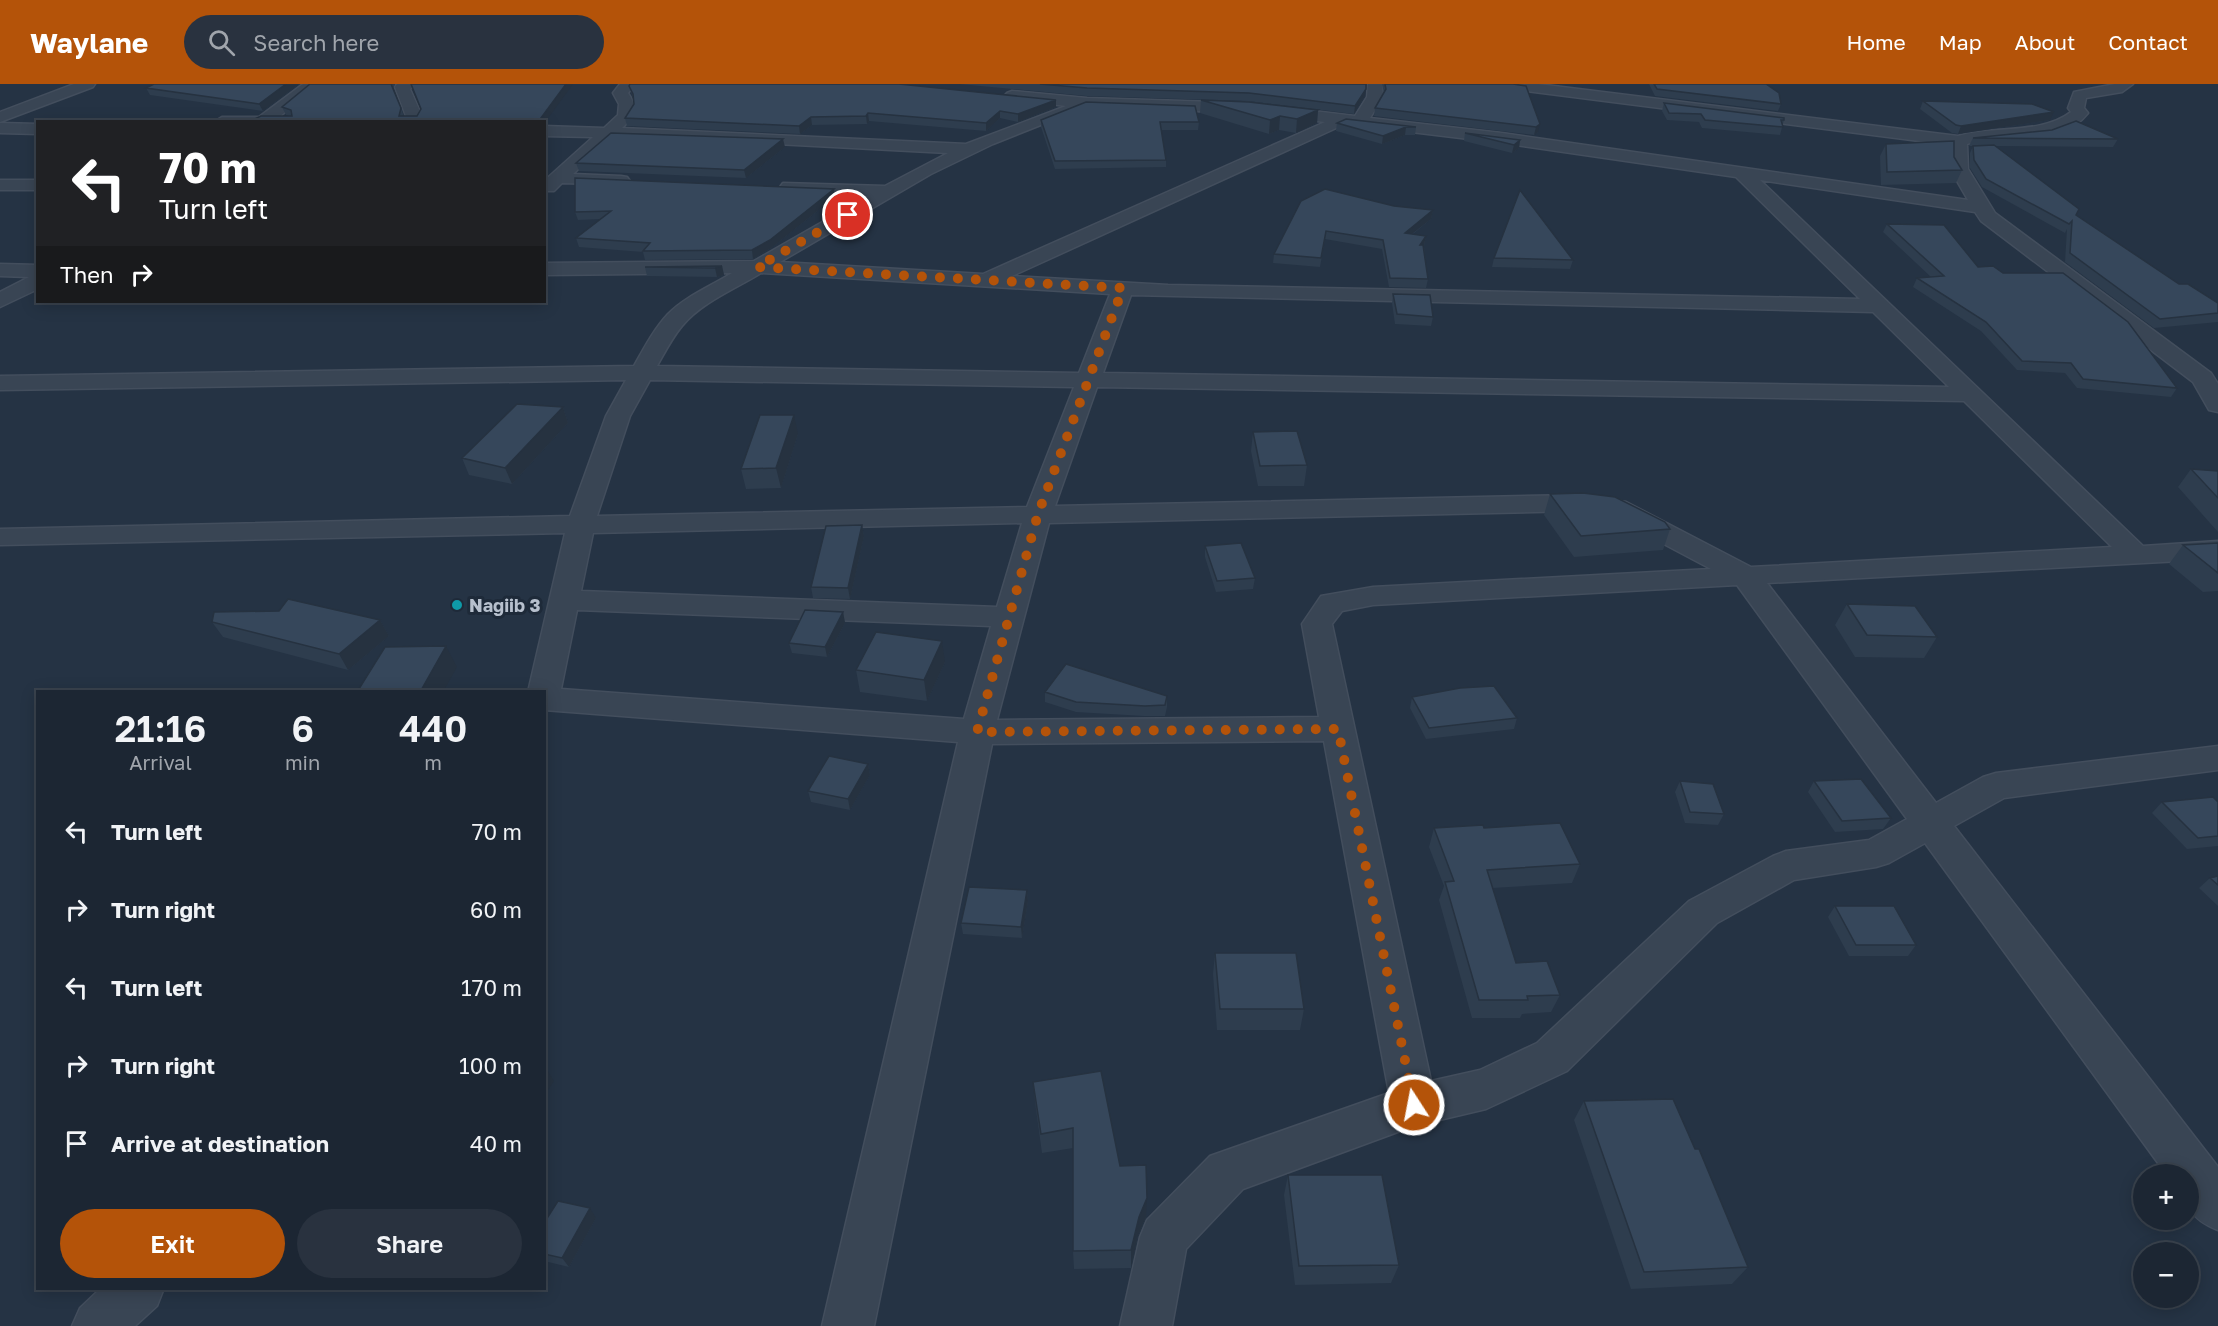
<!DOCTYPE html>
<meta charset="utf-8">
<style>
:root{--surface:#1c2633;--page:#29323f;--text:#f1f3f6;--muted:#a0a5ac;--line:#3a434e;--accent:#b45309}
body{margin:0;font-family:"Golos Text",sans-serif;background:var(--page);color:var(--text);height:100vh;display:flex;flex-direction:column;font-size:22px;white-space:nowrap}
*{box-sizing:border-box;margin:0}
p{font-size:20px;color:var(--muted)}
.icon{flex:none;width:33px;height:33px;fill:none;stroke:currentColor;stroke-width:2;stroke-linecap:round;stroke-linejoin:round}
.map{position:relative;flex:1;overflow:hidden}
.side{position:absolute;left:36px;top:606px;width:510px;height:600px;display:flex;flex-direction:column;background:var(--surface);border-radius:0px;box-shadow:0 3px 15px #0003,0 0 0 2px var(--line)}
.side>*{flex:none}
.top-card{position:absolute;left:36px;top:36px;width:510px;height:183px;border-radius:0px;box-shadow:0 3px 15px #0003,0 0 0 2px var(--line);background:#202124;color:#fff;overflow:hidden}
.tools{position:absolute;left:2133px;top:1080px;display:grid;gap:12px}
.tools a{display:grid;place-items:center;width:66px;height:66px;border-radius:50%;background:var(--surface);box-shadow:0 3px 15px #0003,0 0 0 2px var(--line);font-size:30px}
.pin{position:absolute;display:grid;place-items:center;width:51px;height:51px;color:#fff;margin:-26px;border:3px solid #fff;border-radius:50%;box-shadow:0 2px 6px #0007}
.me{position:absolute;width:66px;margin:-33px;rotate:349deg;stroke-linejoin:round;filter:drop-shadow(0 0 4px #0008)}
.turn{display:flex;align-items:center;gap:21px;height:126px;padding:0 24px;font-size:27px}
.turn .icon{width:78px;height:78px;stroke-width:2.5}
.turn b{display:block;font-size:42px;line-height:51px}
.then{display:flex;align-items:center;height:57px;padding:0 24px;background:#0003;gap:12px;font-size:22px}
.eta{display:flex;justify-content:space-evenly;align-items:center;height:102px;text-align:center}
.eta b{font-size:36px;font-weight:600;line-height:42px}
.primary-button{display:flex;gap:12px;margin-top:auto;padding:12px 24px}
.primary-button a{flex:1;height:69px;border-radius:36px;background:var(--accent);color:#fff;font-size:24px;font-weight:600;line-height:69px;text-align:center}
.primary-button a+a{background:var(--page);color:var(--text)}
ul{padding:0;list-style:none}
li{display:flex;align-items:center;gap:18px;height:78px;padding:0 24px}
li div{flex:1}
li b{display:block;font-size:22px}
li em{font-style:normal}
header{display:flex;align-items:center;gap:36px;box-sizing:border-box;height:84px;padding:0 30px;background:var(--accent);color:#fff}
header strong{font-size:28px}
nav{display:flex;gap:33px;margin-inline-start:auto;font-size:21px}
.search{width:420px;height:54px;background:var(--page);display:flex;align-items:center;gap:15px;box-sizing:border-box;padding:0 21px;border-radius:33px;color:var(--muted);font-size:22px}
.map>svg:first-child{display:block}
.lines{fill:none;stroke-linecap:round;stroke-linejoin:round}
.street-casing{stroke:#434e5d;stroke-width:3}
.street{fill:#394554;fill-rule:evenodd}
.wall{fill:#2e3d4e}
.shaded-wall{fill:#263240}
.building{fill:#36475b;stroke:#263240;stroke-width:1.5}
.route{stroke:#b45309;stroke-width:10;stroke-dasharray:0 18}
.culture-dot{fill:#0f9aa8;stroke:#1e2a39;stroke-width:2}
.labels{text-anchor:middle;dominant-baseline:central;stroke-width:6;stroke-linejoin:round;paint-order:stroke}
.poi-label{font-size:18px;font-weight:bold;fill:#b7c0cd;stroke:#1e2a39;text-anchor:start}
</style>
<header>
<strong>Waylane</strong>
<div class="search"><svg class="icon" aria-label="search" viewBox="0 0 24 24"><circle cx="10" cy="10" r="6"/><path d="M15 15l6 6"/></svg>Search here</div>
<nav><a>Home</a><a>Map</a><a>About</a><a>Contact</a></nav>
</header>
<div class="map">
<svg width="2218" height="1242" viewBox="0 0 2218 1242">
<rect width="100%" height="100%" fill="#253344"/>
<g class="lines">
<g class="street-casing">
<path id="street" d="M74,0H95L93,3L0,38V28Z
M303,0H319L279,33L292,35L294,38H214L222,33H259Z
M397,0H416L410,5L422,32L420,38H404L406,32L395,3Z
M620,0H635L628,9C638,23 634,33 622,44L966,60L1066,22L1007,15L1004,12L1007,9L1012,7L1087,14L1248,19L1355,32L1367,13L1368,0H1382L1383,13L1370,34L1502,49L1968,116L1950,85L1951,61L1502,4L1495,0H1538L1958,52C1994,41 2041,51 2071,28L2068,24L2074,8L2115,0H2133L2122,8L2086,14L2084,24L2088,29C2061,64 2004,48 1967,60L1968,85L1995,129L2211,289L2218,300V328L2209,326L2193,298L1981,137L1975,128L1760,96L2143,462L2218,457V475L1767,499L1936,719L1983,693L1996,689L2218,662V686L2004,714L1954,742L2218,1083V1146C2186,1133 2188,1122 2188,1090H2166L1925,759L1889,779L1876,783L1794,796L1717,839L1567,987L1486,1025L1414,1042L1243,1105L1186,1165L1172,1242H1120L1140,1153L1147,1136L1210,1072L1389,1009L1324,657L992,660L874,1242H822L958,658L544,626V608H528L565,449L0,461V445L570,432L606,332L626,296L0,306V292L634,282C644,264 654,245 668,230C686,212 711,202 732,189L544,191V179L754,177L868,112L789,108L783,107L780,103L783,99L885,102L948,69L703,56L612,54L573,90L621,92L627,93L630,97L627,101L562,99L554,107H544V97L593,53L544,52V42L604,44L618,31L619,20L613,9ZM1086,23L1248,29L1325,38L983,190L780,178L931,90L993,60ZM1345,40L1502,59L1736,93L1860,215L1168,201L1012,192ZM761,189L1110,210L1079,289L657,282C665,268 672,254 682,242C702,218 735,205 761,189ZM1131,211L1873,228L1949,303L1103,289ZM650,296L1074,303L1027,423L597,432L630,332ZM1097,303L1964,317L2112,463L1751,483L1626,418L1577,411L1055,422ZM1577,427L1609,431L1711,485L1373,503L1321,512L1302,540L1319,633L997,636L1049,439ZM1022,439L997,523L581,507L593,449ZM1737,501L1907,735L1869,756L1786,767L1773,772L1689,817L1537,959L1480,986L1431,997L1332,540L1342,527L1373,521ZM577,526L991,542L964,635L561,605Z
M0,39L38,40V50L0,49Z
M0,96H38V106H0Z
M0,180L38,181V205L0,223V208L29,193L0,192Z
M101,1204H164L157,1222L135,1242H72L80,1224Z"/>
</g>
<use href="#street" class="street"/>
</g>
<path class="wall" d="M154,0H299L263,27L150,11L146,4Z
M395,0L393,4L404,32L544,40L289,32L286,31L282,23Z
M959,0H1366L1365,12L1354,30L1248,17L1087,12Z
M1382,0H1513L1538,48L1534,51L1374,32L1375,24L1384,9Z
M1649,0H1766L1781,20L1778,27L1655,12Z
M629,2L1056,23L1018,38L1000,34L986,47L869,37L867,40L812,41L800,50L627,42L625,34L634,20L633,14Z
M1201,16L1318,26L1317,39L1296,49L1279,46L1269,50L1200,29Z
M1923,17L2050,36L1958,50L1952,49L1920,25Z
M1664,19L1784,36L1780,51L1702,44L1699,38L1667,36L1662,27Z
M1041,36L1199,38L1198,46H1161L1166,76V83L1055,85L1041,43Z
M1337,39L1416,43L1415,51H1405L1382,60L1336,47Z
M1465,49L1520,56L1519,64L1512,69L1464,57Z
M1973,54L2118,55L2113,63L1996,62L2076,131L2179,200L2218,219V238L2154,244L2065,178L2067,145L2065,149L1982,103L1970,84V69L1973,62H1969Z
M1886,60L1954,73L1962,86L1956,99L1881,101L1880,72Z
M785,63L746,94L579,87L576,79Z
M834,105L835,113L771,164L753,175L645,176L643,168L579,163L576,154L600,135L578,136L575,128Z
M1301,117L1394,122L1433,126L1431,135L1413,150L1426,152L1424,162L1428,195L1426,204L1389,203L1382,165L1325,155L1320,183L1273,179L1274,170Z
M1887,140L1978,183L2003,189L2177,304L2171,313L2077,304L2065,289L2017,286L1981,247L1913,203L1917,194L1931,193L1883,148Z
M1494,174L1573,176L1570,185L1492,183Z
M722,182L724,191L717,193L647,192L645,183Z
M1393,210L1433,233L1431,242L1395,240L1392,219Z
M563,323L568,339L512,400L469,391L462,374Z
M1253,348L1307,381L1304,402H1258L1251,367Z
M798,350L781,404L746,405L741,385Z
M2191,385L2218,387V448L2178,403Z
M1550,410L1670,445L1663,466L1574,473L1544,431Z
M862,441L864,452L850,515L813,514L811,503Z
M2218,459V507L2203,508L2169,480L2183,461Z
M1205,462L1255,494L1253,505L1216,508L1205,473Z
M1847,520L1937,553L1924,574L1855,573L1835,541Z
M843,528L845,539L827,573L792,569L789,559Z
M380,536L389,552L348,586L223,553L212,538Z
M945,578L927,617L860,608L856,586Z
M1045,608L1167,612V623L1165,632H1144L1076,628L1045,618Z
M1412,613L1517,634L1514,645L1426,655L1410,624Z
M868,680L870,691L850,726L811,718L808,707Z
M1680,697L1724,730L1718,741L1685,739L1675,708Z
M1814,697L1891,734L1883,745L1835,748L1808,708Z
M2162,718H2218V762L2187,765L2152,729Z
M1434,744H1484L1580,780L1572,799L1492,804L1516,879L1560,911L1551,928L1522,930L1520,934H1472L1439,816L1444,802L1429,763Z
M2218,792V822L2199,804L2210,794Z
M1027,806L1028,817L1022,854L963,850L961,839Z
M1835,822L1916,861L1908,872H1849L1828,833Z
M1215,869L1304,925L1300,946H1217L1213,890Z
M1033,998L1120,1082L1146,1133L1138,1152L1131,1184L1074,1185L1073,1167V1064L1042,1069L1035,1018Z
M1584,1017L1695,1065L1748,1183L1732,1200L1631,1205L1574,1036Z
M1288,1091L1399,1181L1391,1199L1295,1201L1284,1111Z
M596,1134L569,1183L544,1177V1139Z"/>
<path class="shaded-wall" d="M286,0H299L263,27L259,20Z
M566,0H573L544,40V38H538Z
M1366,5L1365,12L1354,30L1355,22Z
M1056,16V23L1018,38V30Z
M1318,26L1317,39L1296,49L1297,35Z
M1000,27V34L986,47V39Z
M2054,28L2050,36L1958,50L1961,42Z
M868,29L869,37L867,40L866,32Z
M1280,32L1279,46L1269,50L1270,36Z
M811,33L812,41L800,50L799,42Z
M1540,40L1538,48L1534,51L1536,43Z
M1406,43L1405,51L1382,60L1383,52Z
M783,55L785,63L746,94L744,86Z
M1520,56L1519,64L1512,69L1514,61Z
M834,105L835,113L771,164L753,175L752,166Z
M1433,126L1431,135L1403,157L1405,149Z
M1426,152L1424,161L1419,169L1420,161Z
M722,182L724,191L717,193L715,184Z
M563,323L568,339L512,400L505,384Z
M794,331L798,350L781,404L776,384Z
M862,441L864,452L850,515L848,504Z
M843,528L845,539L827,573L825,563Z
M380,536L389,552L348,586L339,570Z
M942,557L945,578L927,617L924,596Z
M446,562L457,583L443,608H420Z
M868,680L870,691L850,726L848,715Z
M1027,806L1028,817L1022,854L1021,843Z
M547,986L554,997L544,1012V991Z
M1147,1114L1146,1133L1138,1152L1131,1184V1166L1139,1133Z
M590,1124L596,1134L569,1183L562,1174Z"/>
<path class="building" d="M154,0H286L259,20L146,4Z
M310,0H391L401,24L399,32H417L421,25L411,0H566L538,38H248L261,32H292L291,26L282,23Z
M630,0H899L1056,16L1018,30L1000,27L986,39L868,29L866,32L811,33L799,42L625,34L634,20L633,10L629,2Z
M1040,0H1366V5L1355,22L1249,9L1087,4Z
M1385,0H1513L1526,2L1540,40L1536,43L1375,24L1386,5Z
M1654,0H1766L1779,9L1781,20L1657,5Z
M1201,16L1249,18L1318,26L1297,35L1280,32L1270,36Z
M1923,17L2032,20L2054,28L1961,42L1956,41Z
M1086,18L1195,22L1199,38H1160L1166,76L1055,77L1041,36Z
M1664,19L1784,34V36H1781L1783,43L1705,36L1701,30L1669,29Z
M1346,35L1416,43H1406L1383,52L1337,39Z
M2076,37L2118,55L1973,54L2052,46Z
M611,49L783,55L744,86L576,79Z
M1465,49L1520,56L1514,61Z
M1954,57V73L1962,86L1887,88L1886,60Z
M1994,61L2079,125L2076,131L2179,200H2188L2218,219V229L2160,235L2070,169L2072,137L2069,140L1986,95L1974,76L1973,62Z
M575,94L834,105L770,156L752,166L643,167L650,159L576,154L611,127L575,128Z
M1325,105L1394,122L1433,126L1405,149L1426,152L1420,161H1423L1428,195L1390,194L1383,156L1326,147L1321,174L1274,170L1301,117Z
M1520,106L1573,176L1494,174Z
M1887,140L1944,141L1978,183L1993,182L2003,189H2063L2128,238L2177,304L2083,295L2071,279L2022,277L1986,238L1917,194L1944,192Z
M722,182L715,184L645,183Z
M1393,210L1430,211L1433,233L1397,230Z
M517,320L563,323L505,384L462,374Z
M760,331H794L776,384L741,385Z
M1297,347L1307,381L1260,382L1253,348Z
M2191,385L2218,387V414Z
M1583,409L1615,413L1665,438L1670,445L1581,452L1550,410Z
M862,441L848,504L811,503L826,442Z
M1241,459L1255,494L1217,497L1205,462Z
M2218,459V489L2183,461Z
M288,515L380,536L339,570L212,538L214,528L279,527Z
M1847,520L1915,522L1937,553L1867,551Z
M805,526L843,528L825,563L789,559Z
M876,548L942,557L924,596L856,586Z
M446,562L420,608H357L385,563Z
M1066,580L1167,612L1165,621L1145,622L1076,618L1045,608Z
M1494,602L1517,634L1429,644L1412,613L1460,604Z
M829,672L868,680L848,715L808,707Z
M1861,695L1891,734L1842,737L1814,697Z
M1680,697L1713,700L1724,730L1690,728Z
M2213,713L2218,718V752L2198,754L2162,718Z
M1560,739L1580,780L1487,786L1516,879L1547,877L1560,911L1527,912L1528,916H1479L1445,798L1454,797L1434,744L1483,741L1484,744Z
M2218,792V801L2210,794Z
M969,803L1027,806L1021,843L961,839Z
M1835,822H1894L1916,861H1856Z
M1215,869H1296L1304,925H1220Z
M1101,987L1120,1082L1146,1081L1147,1114L1139,1133L1131,1166L1073,1167V1044L1041,1050L1033,998Z
M1673,1015L1695,1065H1699L1748,1183L1644,1188L1584,1017Z
M1288,1091H1382L1399,1181L1299,1182Z
M558,1117L590,1124L562,1174L544,1170V1139Z"/>
<g class="lines">
<path class="route" d="M848,131L757,183L1123,204L1038,430L977,648L1338,645L1414,1021"/>
</g>
<circle class="culture-dot" cx="457" cy="521" r="6"/>
<g class="labels">
<g class="poi-label">
<text x="469" y="521">Nagiib 3</text>
</g>
</g>
</svg>
<div class="tools">
<a>+</a>
<a>−</a>
</div>
<div class="pin" style="left:848px;top:131px;background:#d93025"><svg class="icon" aria-label="arrive" viewBox="0 0 24 24"><path d="M6 21V4h12l-3 4 3 4H6"/></svg></div>
<svg class="me" style="left:1414px;top:1021px" viewBox="-20 -20 40 40"><circle r="17" fill="#b45309" stroke="#fff" stroke-width="3"/><path d="M0-11L8 9 0 5-8 9z" fill="#fff"/></svg>
<div class="top-card">
<div class="turn"><svg class="icon" aria-label="left" viewBox="0 0 24 24"><path d="M17 20v-9H6M10 6l-5 5 5 5"/></svg><div><b>70 m</b>Turn left</div></div>
<div class="then">Then<svg class="icon" aria-label="right" viewBox="0 0 24 24"><path d="M7 20v-9h11M14 6l5 5-5 5"/></svg></div>
</div>
<section class="side">
<div class="eta">
<div><b>21:16</b><p>Arrival</p></div>
<div><b>6</b><p>min</p></div>
<div><b>440</b><p>m</p></div>
</div>
<ul>
<li><svg class="icon" aria-label="left" viewBox="0 0 24 24"><path d="M17 20v-9H6M10 6l-5 5 5 5"/></svg><div><b>Turn left</b></div><em>70 m</em></li>
<li><svg class="icon" aria-label="right" viewBox="0 0 24 24"><path d="M7 20v-9h11M14 6l5 5-5 5"/></svg><div><b>Turn right</b></div><em>60 m</em></li>
<li><svg class="icon" aria-label="left" viewBox="0 0 24 24"><path d="M17 20v-9H6M10 6l-5 5 5 5"/></svg><div><b>Turn left</b></div><em>170 m</em></li>
<li><svg class="icon" aria-label="right" viewBox="0 0 24 24"><path d="M7 20v-9h11M14 6l5 5-5 5"/></svg><div><b>Turn right</b></div><em>100 m</em></li>
<li><svg class="icon" aria-label="arrive" viewBox="0 0 24 24"><path d="M6 21V4h12l-3 4 3 4H6"/></svg><div><b>Arrive at destination</b></div><em>40 m</em></li>
</ul>
<div class="primary-button"><a>Exit</a><a>Share</a></div>
</section>
</div>
